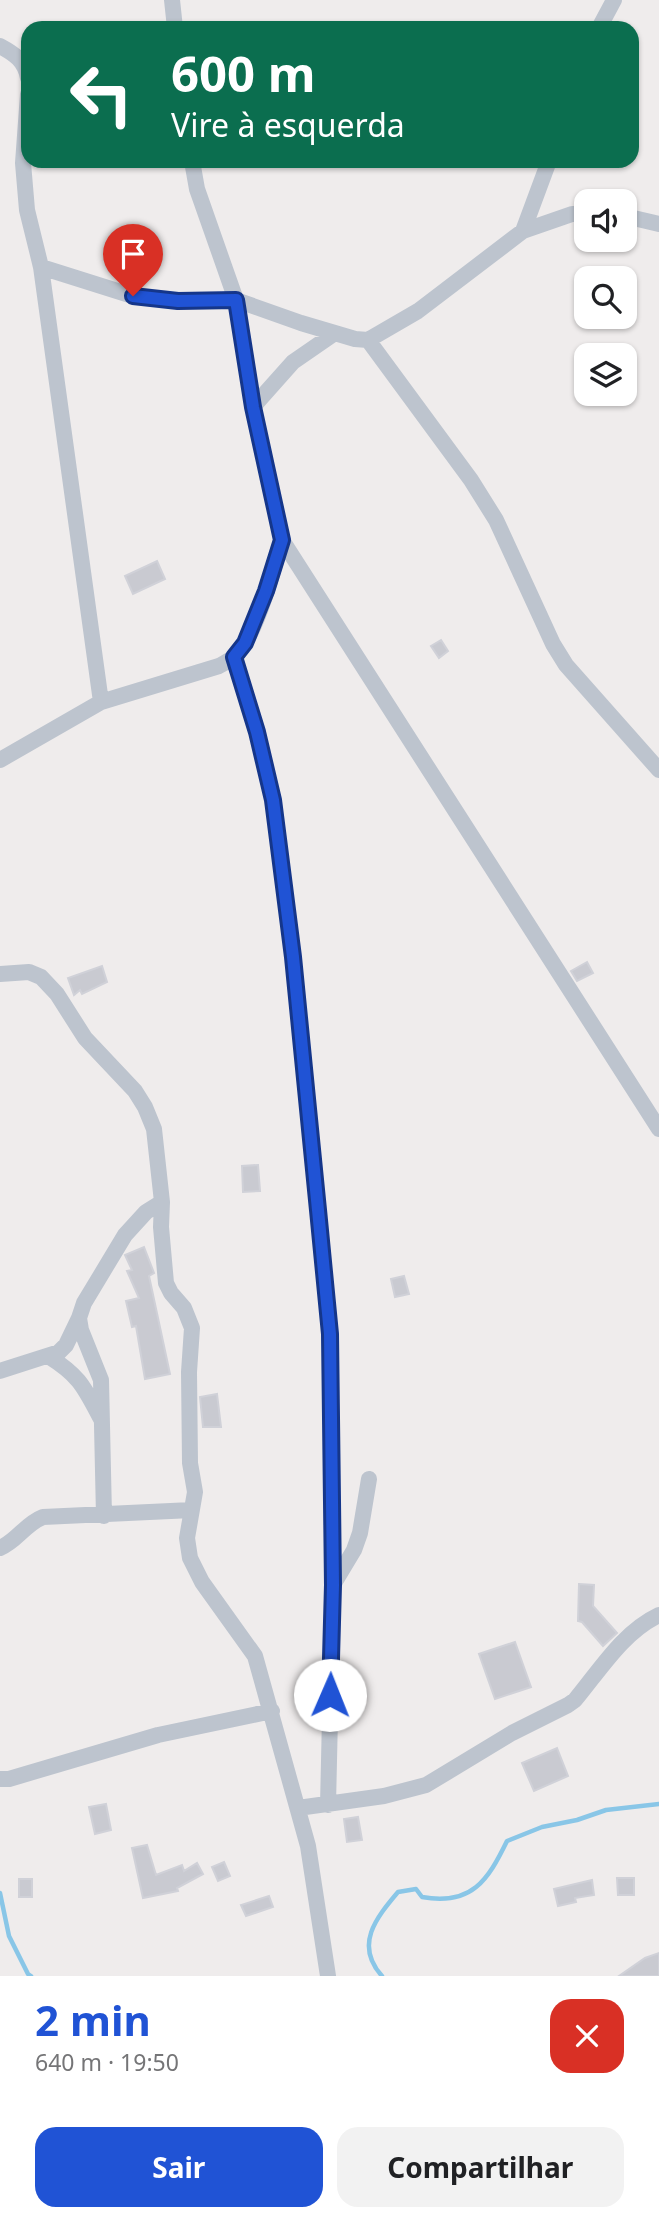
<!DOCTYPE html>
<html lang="pt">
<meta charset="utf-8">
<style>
:root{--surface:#fff;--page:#f2f2f2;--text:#202124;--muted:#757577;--accent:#2053d5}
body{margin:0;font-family:"Noto Sans",sans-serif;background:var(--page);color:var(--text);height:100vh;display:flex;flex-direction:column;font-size:26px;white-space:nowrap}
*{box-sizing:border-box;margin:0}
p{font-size:23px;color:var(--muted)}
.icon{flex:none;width:38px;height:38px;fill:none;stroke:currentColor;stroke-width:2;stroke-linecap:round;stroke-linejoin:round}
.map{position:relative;height:1976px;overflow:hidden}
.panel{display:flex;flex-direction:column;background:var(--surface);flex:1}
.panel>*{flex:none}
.guide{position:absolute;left:21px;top:21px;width:618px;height:147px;border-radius:21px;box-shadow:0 2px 5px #0004;background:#0b6e4f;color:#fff;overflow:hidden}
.buttons{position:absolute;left:574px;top:189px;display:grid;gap:14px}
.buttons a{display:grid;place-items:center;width:63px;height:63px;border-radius:14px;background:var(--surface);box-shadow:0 2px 5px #0004;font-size:35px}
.pin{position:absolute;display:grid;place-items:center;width:60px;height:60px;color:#fff;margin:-72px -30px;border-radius:50% 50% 50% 0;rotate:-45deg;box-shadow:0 0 7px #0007}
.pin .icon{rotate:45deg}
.me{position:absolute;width:77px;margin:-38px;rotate:1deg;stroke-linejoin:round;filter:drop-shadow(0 0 5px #0008)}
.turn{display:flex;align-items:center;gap:24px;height:147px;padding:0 35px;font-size:32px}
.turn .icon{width:91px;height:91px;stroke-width:2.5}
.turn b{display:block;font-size:49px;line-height:60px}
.round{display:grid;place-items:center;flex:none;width:74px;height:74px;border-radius:21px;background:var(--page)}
.summary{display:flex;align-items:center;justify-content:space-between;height:119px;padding:0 35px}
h1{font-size:42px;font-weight:700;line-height:52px;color:var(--accent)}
.action{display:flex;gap:14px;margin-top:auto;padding:14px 35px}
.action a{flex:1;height:80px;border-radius:21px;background:var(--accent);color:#fff;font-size:28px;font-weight:700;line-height:80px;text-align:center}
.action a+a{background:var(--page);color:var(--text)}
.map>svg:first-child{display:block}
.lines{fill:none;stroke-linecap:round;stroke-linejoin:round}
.stream{stroke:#89c6e7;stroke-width:4.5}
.building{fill:#c9cad1;stroke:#d0d1d8;stroke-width:2}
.street{stroke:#bdc4ce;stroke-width:16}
.route-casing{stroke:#15368a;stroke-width:18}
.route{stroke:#2053d5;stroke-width:12}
</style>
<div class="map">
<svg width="659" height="1976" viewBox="0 0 659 1976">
<rect width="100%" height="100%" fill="#efecec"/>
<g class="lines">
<path class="stream" d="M0,1893L9,1936L28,1974L31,1976
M382,1976C354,1945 376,1918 398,1892L416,1889L422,1897C472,1906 488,1880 507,1841L542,1827L577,1820L606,1810L659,1804"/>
</g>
<path class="building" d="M157,561L165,579L133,594L125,576Z
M441,640L448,651L439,658L431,646Z
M587,962L593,973L577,981L571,971Z
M102,966L107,982L82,994L80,990L74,995L68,978Z
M258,1165L260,1191L243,1192L242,1166Z
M144,1247L154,1273L149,1276L170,1374L145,1379L136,1326L132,1327L126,1301L139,1298L127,1271L132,1270L125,1255Z
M404,1276L409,1294L395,1297L391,1279Z
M217,1394L221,1427H203L200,1397Z
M579,1584L594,1585L593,1606L617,1633L603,1646L582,1622L578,1621Z
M515,1642L531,1687L495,1699L479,1654Z
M557,1748L568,1776L534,1791L522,1763Z
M106,1804L111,1830L95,1834L89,1807Z
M358,1817L362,1840L347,1842L344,1819Z
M147,1845L156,1875L182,1865L184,1871L197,1863L203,1874L177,1888L178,1891L143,1898L132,1848Z
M224,1862L230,1876L218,1881L212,1867Z
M617,1878H634V1895H618Z
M19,1879H32V1897H19Z
M592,1880L594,1895L575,1898L576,1902L558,1906L554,1889Z
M269,1896L273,1907L246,1916L241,1905Z
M659,1953V1976H619L645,1958Z"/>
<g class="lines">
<path class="street" d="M172,0L175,28
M599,28L614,0
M0,46C15,54 25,61 28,78
M28,94L23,163L27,210L41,267L101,702
M192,161L197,189L236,300L253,407L282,540L659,1129
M625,216L659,224
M523,231L549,161
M41,267L133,296L178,301L236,300L301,323L355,339L368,340L418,311L523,231L572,214H586
M368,340L471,480L496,520L553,644L566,665L659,770
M253,407L293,362L335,333
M234,657L257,731L273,800L293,957L330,1334L333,1585L328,1805
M0,760L101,702L219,666C224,663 229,661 234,657C255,640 274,568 282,540
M0,974L29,972L41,977L57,994L85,1038L135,1091L145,1107L154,1129L162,1202L161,1227L166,1283L171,1293L184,1308L192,1328L189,1372L190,1463L195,1492L187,1538L190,1558L202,1582L255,1656L308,1846L328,1976
M48,1356C80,1376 84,1387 101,1419
M0,1371L59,1352L66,1345L79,1318
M104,1516L101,1380L81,1330L79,1318L84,1303L125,1235L146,1212L162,1202
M0,1548C17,1541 25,1524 43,1517L192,1510
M333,1585L354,1550L360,1533L369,1479
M0,1779H9L158,1735L272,1711
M298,1808L384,1796L426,1785L512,1733L568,1705L575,1700C600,1670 623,1632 659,1615"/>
</g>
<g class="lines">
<g class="route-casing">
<path id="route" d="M133,296L178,301L236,300L253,407L282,540L266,591L245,643L234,657L257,732L273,800L293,957L318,1210L330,1334L333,1585L330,1695"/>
</g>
<use href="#route" class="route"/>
</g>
</svg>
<div class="buttons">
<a><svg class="icon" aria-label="sound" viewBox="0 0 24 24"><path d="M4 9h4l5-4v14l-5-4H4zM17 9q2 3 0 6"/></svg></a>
<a><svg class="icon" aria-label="search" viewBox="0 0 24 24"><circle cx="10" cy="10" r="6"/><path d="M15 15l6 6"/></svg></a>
<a><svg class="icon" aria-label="layers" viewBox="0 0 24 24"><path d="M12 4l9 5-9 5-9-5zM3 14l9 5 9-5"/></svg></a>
</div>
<div class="pin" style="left:133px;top:296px;background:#d93025"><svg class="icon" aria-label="arrive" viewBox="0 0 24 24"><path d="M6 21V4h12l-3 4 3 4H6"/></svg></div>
<svg class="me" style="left:330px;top:1695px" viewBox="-20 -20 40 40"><circle r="19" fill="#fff"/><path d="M0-13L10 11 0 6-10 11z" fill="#2053d5"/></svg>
<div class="guide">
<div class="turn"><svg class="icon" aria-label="left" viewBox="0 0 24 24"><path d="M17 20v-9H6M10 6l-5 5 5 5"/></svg><div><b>600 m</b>Vire à esquerda</div></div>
</div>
</div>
<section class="panel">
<div class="summary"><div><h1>2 min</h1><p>640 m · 19:50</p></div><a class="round" style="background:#d93025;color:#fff"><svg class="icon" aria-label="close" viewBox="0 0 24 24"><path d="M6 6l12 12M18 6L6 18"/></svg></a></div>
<div class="action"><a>Sair</a><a>Compartilhar</a></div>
</section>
